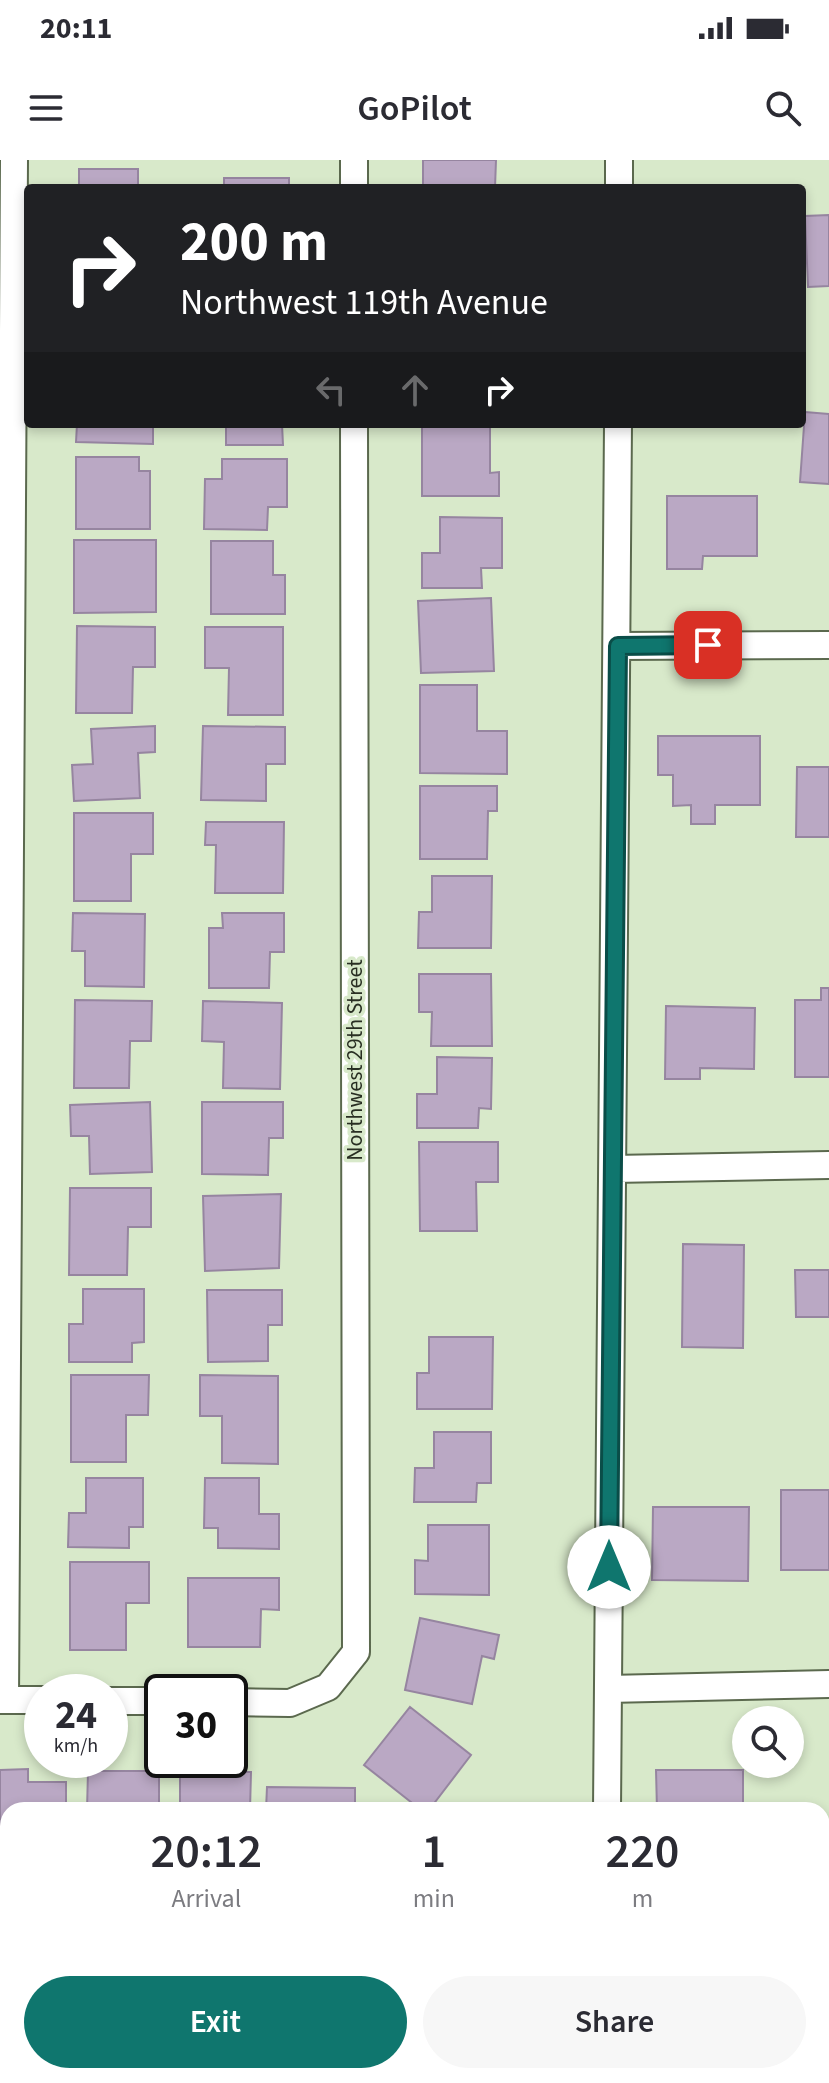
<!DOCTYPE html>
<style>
:root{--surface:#fff;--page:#f7f7f7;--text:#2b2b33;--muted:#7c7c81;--accent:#0f766e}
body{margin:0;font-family:"Source Sans 3",sans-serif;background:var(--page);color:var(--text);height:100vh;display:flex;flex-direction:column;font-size:30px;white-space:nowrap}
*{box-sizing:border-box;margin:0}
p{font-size:26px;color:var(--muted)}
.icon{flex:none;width:44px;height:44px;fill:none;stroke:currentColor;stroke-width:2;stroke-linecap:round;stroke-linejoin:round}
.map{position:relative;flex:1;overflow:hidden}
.sheet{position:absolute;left:0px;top:1642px;width:830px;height:282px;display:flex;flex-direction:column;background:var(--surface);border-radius:24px 24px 0 0;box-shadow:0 4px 12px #0003}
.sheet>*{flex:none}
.top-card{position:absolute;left:24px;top:24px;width:782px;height:244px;border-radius:8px;box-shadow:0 4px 12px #0003;background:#202124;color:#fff;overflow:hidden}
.tools{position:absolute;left:732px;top:1546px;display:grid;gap:16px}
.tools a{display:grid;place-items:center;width:72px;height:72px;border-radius:50%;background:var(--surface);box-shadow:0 4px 12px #0003;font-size:40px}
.speed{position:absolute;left:24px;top:1514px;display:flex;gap:16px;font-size:40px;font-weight:700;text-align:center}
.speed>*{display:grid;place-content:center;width:104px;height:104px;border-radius:50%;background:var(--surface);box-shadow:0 4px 12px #0003;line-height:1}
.speed small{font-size:20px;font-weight:400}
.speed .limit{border:4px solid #111;border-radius:12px;background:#fff;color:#111}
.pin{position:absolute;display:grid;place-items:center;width:68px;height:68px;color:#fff;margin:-34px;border-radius:16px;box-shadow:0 4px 12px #0006}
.me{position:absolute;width:88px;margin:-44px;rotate:0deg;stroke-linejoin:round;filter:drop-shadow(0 0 6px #0008)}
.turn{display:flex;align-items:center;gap:28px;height:168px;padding:0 24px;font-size:36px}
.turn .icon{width:104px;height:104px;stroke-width:2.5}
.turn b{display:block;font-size:56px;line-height:68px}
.lanes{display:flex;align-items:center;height:76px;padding:0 24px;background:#0003;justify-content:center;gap:40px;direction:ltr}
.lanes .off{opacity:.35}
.eta{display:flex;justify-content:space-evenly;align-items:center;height:136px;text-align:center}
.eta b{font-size:48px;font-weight:600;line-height:56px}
.cta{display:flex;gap:16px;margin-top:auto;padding:16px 24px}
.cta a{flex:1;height:92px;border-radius:48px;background:var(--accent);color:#fff;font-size:32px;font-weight:600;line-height:92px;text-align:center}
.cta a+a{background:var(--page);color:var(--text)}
.status{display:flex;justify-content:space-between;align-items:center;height:56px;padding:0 40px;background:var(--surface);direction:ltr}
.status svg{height:22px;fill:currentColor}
header{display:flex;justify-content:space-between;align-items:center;height:104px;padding:0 24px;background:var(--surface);font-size:36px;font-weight:600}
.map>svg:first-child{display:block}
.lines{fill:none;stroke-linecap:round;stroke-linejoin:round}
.canal{stroke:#96bd72;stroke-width:32}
.building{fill:#baa8c4;stroke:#9685a0;stroke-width:2}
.minor-casing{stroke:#5b694e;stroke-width:30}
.minor{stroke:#fff;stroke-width:26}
.route-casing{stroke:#0a4d48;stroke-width:20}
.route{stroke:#0f766e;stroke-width:14}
.labels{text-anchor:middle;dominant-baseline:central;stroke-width:7;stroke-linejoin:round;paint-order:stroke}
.street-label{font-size:22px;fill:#282e22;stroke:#d8e9ca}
</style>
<div class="status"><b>20:11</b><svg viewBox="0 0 49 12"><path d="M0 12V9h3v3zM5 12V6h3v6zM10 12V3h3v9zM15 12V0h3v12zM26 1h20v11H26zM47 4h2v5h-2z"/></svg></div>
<header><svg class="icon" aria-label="menu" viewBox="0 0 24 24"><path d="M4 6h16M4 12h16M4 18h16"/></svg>GoPilot<svg class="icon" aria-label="search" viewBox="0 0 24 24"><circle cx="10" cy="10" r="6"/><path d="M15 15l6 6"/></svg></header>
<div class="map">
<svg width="829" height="1923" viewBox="0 0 829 1923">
<rect width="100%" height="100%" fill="#d8e9ca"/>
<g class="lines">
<path class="canal" d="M0,1789H8"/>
</g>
<path class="building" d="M423,0H496L495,28H423Z
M79,9H138V28H79Z
M224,18H289V28H224Z
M829,55V126L808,127L805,56Z
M805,252L829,254V324L800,322Z
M77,264H153V284L76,282Z
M226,264H282L283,285H226Z
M422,264H490V313L499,312V336H422Z
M76,297H139V311H150V369H76Z
M222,299H287V347H268L267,370L204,369L205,319H222Z
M667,336H757V396H703L702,409H667Z
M440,357L502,358V408H481L482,428H422V393H440Z
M74,380H156V452L74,453Z
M211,381H273V415H285V454H211Z
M491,438L494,511L421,513L418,441Z
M77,466L155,467V507H133L132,553H76Z
M205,467H283V555H228L229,508H205Z
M420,525H477V571H507V614L420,613Z
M155,566V592L138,593L140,638L74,641L72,605L93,604L91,569Z
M203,566L285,567V604H266V641L201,640Z
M658,576H760V645H715V664H691V645L673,646V615H658Z
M797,607H829V677H796Z
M420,626H497V651H488L487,699H420Z
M74,653H153V694H131V741H74Z
M206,662H284L283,733H215L216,685H205Z
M432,716H492L491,788H418L419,752H432Z
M73,753L145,754L144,827L85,826V791H72Z
M222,753H284V792H270L269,828H209V768H223Z
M419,814H491L492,886H431L432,852H419Z
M821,828H829V917H795V840H821Z
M75,840L152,841L151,881H130L129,928H74Z
M203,841L282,843L280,929L223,928L224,882L202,881Z
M666,846L755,848L754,909L700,908V919H665Z
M437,897L492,898L491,949L479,948L478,968H417V934H437Z
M150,942L152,1012L90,1014L89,976H71L70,945Z
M202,942H283V978H269L268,1015L202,1014Z
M419,982H498V1022H476L477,1071H420Z
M70,1028H151V1067H128L127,1115H69Z
M281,1034L279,1108L205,1111L203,1036Z
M683,1084L744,1085L743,1188L682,1187Z
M795,1110H829V1157H796Z
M83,1129H144V1182L132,1183V1202H69V1164H83Z
M207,1130H282V1165H268V1201L208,1202Z
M429,1177H493L492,1249H417V1213H429Z
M71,1215H149L148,1255H126V1302H71Z
M200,1215L278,1216V1304L222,1303V1256H200Z
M434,1272H491V1323H477L476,1342H414L415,1308H434Z
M86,1318H143V1367H129V1388L68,1387L69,1353H86Z
M205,1318H259V1354H279V1389L218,1388V1368H204Z
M781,1330H829V1410H781Z
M653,1347H749L748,1421L652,1420Z
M428,1365H489V1435L415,1434V1400L428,1401Z
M70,1402H149V1443H126V1490H70Z
M188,1418H279V1450L261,1449L260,1487H188Z
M420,1458L499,1475L494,1499L482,1496L472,1544L405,1530Z
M410,1547L471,1595L429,1650H421L364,1605Z
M28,1609V1622H66V1650H8V1681H0V1610Z
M656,1610H743V1650H657Z
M88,1611H159V1650H87Z
M180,1612H251L250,1650H180Z
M267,1627L355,1628V1650H266Z
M822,1656L825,1669H829V1748H822Z
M822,1863H829V1923H789V1916H822Z
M0,1885H8V1916H50V1923H0Z
M66,1916H133V1923H66Z
M149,1916H216V1923H149Z
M232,1916H297V1923H232Z
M340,1916H398L407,1920L337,1923Z"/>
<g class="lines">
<g class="minor-casing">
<path id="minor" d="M354,0V28
M619,28V0
M618,486L829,485
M613,1009L829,1005
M608,1529L829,1524
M0,1540H42
M5,1540L14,0
M110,1541H162
M230,1542L290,1543L328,1527L356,1492L354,264
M607,1650L618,264
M605,1923V1916"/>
</g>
<use href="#minor" class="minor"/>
</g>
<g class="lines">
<g class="route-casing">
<path id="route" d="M609,1407L618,486L708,485"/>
</g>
<use href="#route" class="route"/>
</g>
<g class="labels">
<g class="street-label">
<text transform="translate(355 900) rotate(-90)">Northwest 29th Street</text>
</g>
</g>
</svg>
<div class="tools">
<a><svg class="icon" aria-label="search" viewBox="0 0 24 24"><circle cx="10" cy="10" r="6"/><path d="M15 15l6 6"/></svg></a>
</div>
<div class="speed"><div>24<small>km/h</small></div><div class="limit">30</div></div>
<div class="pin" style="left:708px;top:485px;background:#d93025"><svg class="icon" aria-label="arrive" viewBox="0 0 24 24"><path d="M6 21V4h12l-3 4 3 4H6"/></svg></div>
<svg class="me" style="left:609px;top:1407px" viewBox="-20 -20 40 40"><circle r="19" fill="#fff"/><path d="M0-13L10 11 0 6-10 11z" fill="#0f766e"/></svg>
<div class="top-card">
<div class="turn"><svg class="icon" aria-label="right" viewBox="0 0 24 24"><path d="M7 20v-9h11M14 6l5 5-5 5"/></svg><div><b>200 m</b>Northwest 119th Avenue</div></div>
<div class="lanes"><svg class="icon off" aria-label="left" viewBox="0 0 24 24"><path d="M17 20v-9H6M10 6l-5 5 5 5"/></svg><svg class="icon off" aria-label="ahead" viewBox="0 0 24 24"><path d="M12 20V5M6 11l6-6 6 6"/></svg><svg class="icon" aria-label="right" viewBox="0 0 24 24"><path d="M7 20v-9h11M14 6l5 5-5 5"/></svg></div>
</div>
<section class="sheet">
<div class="eta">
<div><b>20:12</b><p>Arrival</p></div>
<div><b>1</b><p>min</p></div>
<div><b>220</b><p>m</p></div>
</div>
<div class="cta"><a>Exit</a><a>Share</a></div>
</section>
</div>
